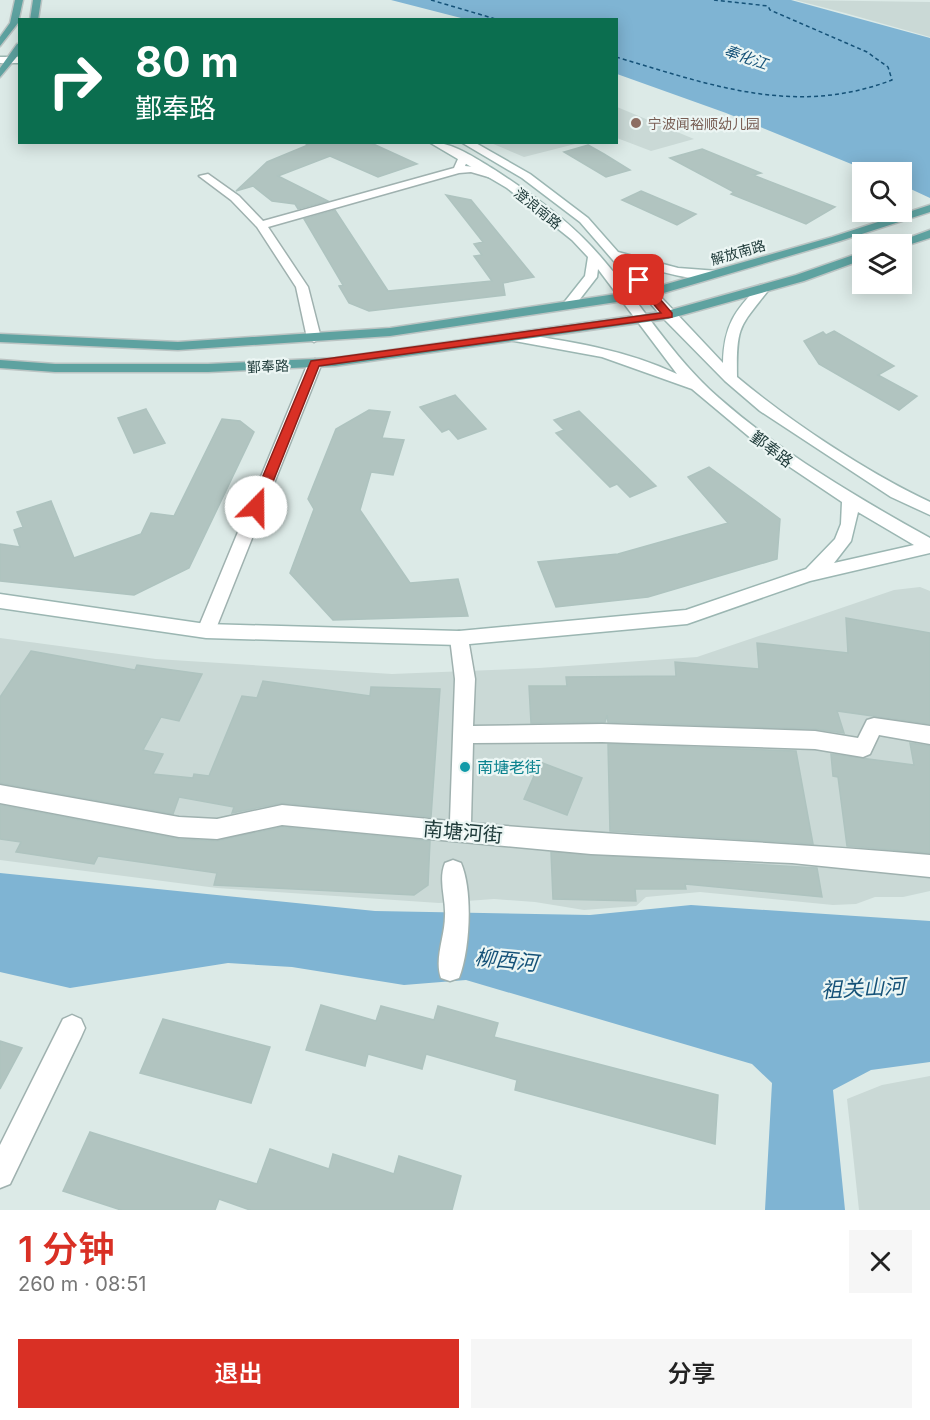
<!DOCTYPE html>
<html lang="zh">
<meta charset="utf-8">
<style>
:root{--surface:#fff;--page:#f6f6f6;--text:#222;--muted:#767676;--accent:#d93025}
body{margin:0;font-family:Inter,"Noto Sans SC",sans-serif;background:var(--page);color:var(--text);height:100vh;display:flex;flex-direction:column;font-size:22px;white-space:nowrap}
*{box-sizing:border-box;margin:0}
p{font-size:20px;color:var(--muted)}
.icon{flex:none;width:33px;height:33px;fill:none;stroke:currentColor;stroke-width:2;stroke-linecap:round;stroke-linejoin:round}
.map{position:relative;height:1210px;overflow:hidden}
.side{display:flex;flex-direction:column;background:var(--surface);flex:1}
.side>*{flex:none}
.top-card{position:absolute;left:18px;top:18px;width:600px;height:126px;border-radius:0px;box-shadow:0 3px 15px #0003;background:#0b6e4f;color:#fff;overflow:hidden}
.tools{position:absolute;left:852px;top:162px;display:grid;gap:12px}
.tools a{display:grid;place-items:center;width:60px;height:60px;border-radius:0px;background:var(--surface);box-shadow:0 3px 15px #0003;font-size:30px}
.pin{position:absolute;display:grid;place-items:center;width:51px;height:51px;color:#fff;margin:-26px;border-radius:12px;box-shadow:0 3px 9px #0006}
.me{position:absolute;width:66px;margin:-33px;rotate:22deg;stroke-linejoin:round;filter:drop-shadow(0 0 4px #0008)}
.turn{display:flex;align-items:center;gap:21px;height:126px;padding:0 18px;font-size:27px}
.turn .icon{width:78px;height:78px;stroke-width:2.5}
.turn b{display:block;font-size:42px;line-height:51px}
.round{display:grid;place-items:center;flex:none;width:63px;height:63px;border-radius:0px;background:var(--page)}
.summary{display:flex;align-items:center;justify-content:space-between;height:102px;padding:0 18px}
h1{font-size:36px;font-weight:600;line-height:45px;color:var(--accent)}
.button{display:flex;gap:12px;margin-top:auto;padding:12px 18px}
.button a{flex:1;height:69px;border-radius:0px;background:var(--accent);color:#fff;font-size:24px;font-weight:600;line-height:69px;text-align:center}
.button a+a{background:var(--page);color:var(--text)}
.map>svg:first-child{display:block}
.built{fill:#cad9d6}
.water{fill:#7fb4d3}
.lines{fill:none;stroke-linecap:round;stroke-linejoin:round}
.ferry{stroke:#155278;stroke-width:1.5;stroke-dasharray:4 3;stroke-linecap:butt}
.building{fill:#b1c4c0;stroke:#aec3bf;stroke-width:1.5}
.street-casing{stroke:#9fb1af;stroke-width:3}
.secondary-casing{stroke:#9bb6b2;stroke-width:3}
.primary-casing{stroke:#bbc4c3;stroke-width:3}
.street{fill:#fff;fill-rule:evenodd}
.secondary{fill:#fff;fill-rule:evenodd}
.primary{fill:#5ea2a0;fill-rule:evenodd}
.route{fill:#d93025;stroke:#8d1f18;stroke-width:1.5}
.education-dot{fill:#8d6e63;stroke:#ecf6f4;stroke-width:2}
.culture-dot{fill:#0f9aa8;stroke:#ecf6f4;stroke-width:2}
.labels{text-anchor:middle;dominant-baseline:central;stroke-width:4.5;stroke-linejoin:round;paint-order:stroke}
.far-education-label{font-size:14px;fill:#785e54;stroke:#ecf6f4;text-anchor:start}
.far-street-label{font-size:14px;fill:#1d3938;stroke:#ecf6f4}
.far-water-label{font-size:15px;font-style:italic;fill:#155278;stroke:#ecf6f4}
.street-label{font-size:16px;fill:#1d3938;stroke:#ecf6f4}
.culture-label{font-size:16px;fill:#0d838f;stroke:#ecf6f4;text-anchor:start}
.near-street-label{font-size:20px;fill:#1d3938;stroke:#ecf6f4}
.near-water-label{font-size:21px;font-style:italic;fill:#155278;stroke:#ecf6f4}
</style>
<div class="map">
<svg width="930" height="1210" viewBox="0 0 930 1210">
<rect width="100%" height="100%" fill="#dceae7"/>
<path class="built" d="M795,0L930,2V37L845,13Z
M617,107L694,139L651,151L617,138Z
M491,143V142L579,143L524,157Z
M920,587L930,591V891L903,897H875L856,904L833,905L700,892L646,897L636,906L584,910L535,902L494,899L439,903L217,888L0,860V638L156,659L392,674L539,668L697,657L894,590Z
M930,1076V1210H859L847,1099L882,1085Z"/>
<path class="water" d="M391,0H791L930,38V198L902,185V172H871L726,113L617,74L616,20L465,19Z
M0,873L375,911L590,915L691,905L930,921V1062L871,1070L833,1090L845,1210H765L772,1083L752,1064L466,980L404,985L292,967L228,963L70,988L0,972Z"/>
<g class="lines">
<path class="ferry" d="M431,0L499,20
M616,57C711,85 795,117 892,80L888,67L867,52L770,10L768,6L714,0"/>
</g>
<path class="building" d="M303,142H369L417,164L378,177L330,156L278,176L328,201L298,209L295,204L272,201L253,186L236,191L267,162L308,145Z
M588,145L604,154L630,170L606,177L564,152Z
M702,149L761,173L753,175L835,207L806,224L731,194L734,192L670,158Z
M641,191L696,214L677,225L622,200Z
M446,195L471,200L534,277L503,283L505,295L369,311L349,303L339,286L343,285L304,219L335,210L388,291L492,281L474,256L482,255L474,244L483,242Z
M834,331L894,366L878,375L917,396L899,410L819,364L804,341L823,332L826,335Z
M455,395L486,429L458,439L449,429L442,432L420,407Z
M146,409L165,443L134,453L118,418Z
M369,410L390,412L382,438L404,440L393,475L371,472L360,510L410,583L458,579L468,616L333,620L290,573L314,509L308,499L336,429Z
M579,411L656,486L630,497L617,484L610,487L556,433L564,430L554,420Z
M222,419L240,421L254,432L189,568L134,595L0,581V544L20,547L14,530L23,527L17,512L51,501L74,558L141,534L151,513L174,516Z
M709,467L780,519L777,559L648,597L556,607L538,562L618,554L728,523L688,477Z
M846,618L930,633V724L837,711L844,733L815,729L608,722L607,715L605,722L531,723L529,686H567L566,677L676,676L675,662L759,669L757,643L848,653Z
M31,651L135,670L137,665L202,674L179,721L161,717L143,750L163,754L153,774L193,778L194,774L209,776L242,696L257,698L263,681L370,696L371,687L440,689L431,817L282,803L232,813L234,807L179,797L173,814L0,783V697Z
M910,743L930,746V853L847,846L838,777L833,776L831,754L914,765Z
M608,744L796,751L813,844L610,831Z
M540,762L582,778L567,815L524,799Z
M0,805L179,839L217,841L282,827L430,841L428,885L414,895L214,885L217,873L98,856L94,864L16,852L21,842L0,839Z
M551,852L817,868L822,897L685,884L686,889H635L636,901L553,899Z
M321,1005L376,1021L381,1006L434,1020L438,1006L498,1023L494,1037L718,1095L715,1144L515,1090L517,1080L426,1054L422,1069L368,1054L365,1066L306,1050Z
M163,1019L270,1047L251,1103L140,1073Z
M0,1041L22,1048L0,1089Z
M90,1132L257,1184L270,1149L329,1169L333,1154L394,1174L399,1156L461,1176L452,1210H250L219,1199L215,1210H121L63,1191Z"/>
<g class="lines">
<g class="street-casing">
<path id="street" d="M462,158L467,161L465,166L475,167L500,176L495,179L471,172L459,173L268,227L308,287L321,338L314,342L307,338L296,287L257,227L231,200L199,176L208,174L239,196L263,221L454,168L458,159Z
M315,359L322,363L215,631L213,636H199L197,631L308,363Z
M459,631L466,633L468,638L475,679L473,726L602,724L815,731L858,738L867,720L874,718L930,726V744L879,735L870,754L863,757L815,749L602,742L473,743L471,823C624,837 777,841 930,855V877L792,863L591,854L282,825L217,839L179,837L0,803V785L179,817L217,819L282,805L450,821L455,679L450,638L452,633Z
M453,860L461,863C473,891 470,950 459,978L450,981L441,978C434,959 445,936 445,916C446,899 438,880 445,863Z
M72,1015L81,1019L85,1028L81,1037L10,1184L0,1188V1145L63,1019Z"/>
</g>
<g class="secondary-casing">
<path id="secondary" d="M0,57H20V63H0Z
M429,142C453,142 475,158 495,170C532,194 571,222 600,256C641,303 671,356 719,398C783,454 856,497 930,538V553L810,581L687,624L459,645L206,638L0,608V594L206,624L459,631L686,610L806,569L835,539L841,524L842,502L766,451L692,389L602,357L509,340V334L514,333C569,341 626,350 677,374L598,269L597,277L573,308H563L562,305L585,276L588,257L572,240L507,188ZM858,512L914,545L834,563L851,541Z
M461,142H474L530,174L588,218L618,252L678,268L718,271L720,274C705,288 646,267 627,261L723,363C724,326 734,311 760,285H768L770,288C740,327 736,324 737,377C791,422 866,472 930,502V515L891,497L760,411L725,381L663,318L580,222L522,178Z"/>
</g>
<g class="primary-casing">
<path id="primary" d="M15,0H23L18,23L0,46V37L10,23Z
M33,0H41L38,20H30Z
M17,44H20V53L0,77V68Z
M930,205V212L840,241L650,297L390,336L178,350L0,342V334L178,342L390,328L649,289L832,237Z
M930,230V238L902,247V244H892Z
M862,252V260L804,281L668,319L335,366L208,372H55L0,368V360L55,364H208L335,358L667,311L796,275Z"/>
</g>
<use href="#street" class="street"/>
<use href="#secondary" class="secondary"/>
<use href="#primary" class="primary"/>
</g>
<path class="route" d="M635,278H642L672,313V317L319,366L263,507L256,512L250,507L311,361L661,313L635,282Z"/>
<circle class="education-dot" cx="636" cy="123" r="6"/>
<circle class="culture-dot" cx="465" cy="767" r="6"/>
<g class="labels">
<g class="far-education-label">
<text x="648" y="123">宁波闻裕顺幼儿园</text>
</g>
<g class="far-street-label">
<text transform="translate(538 208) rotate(39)">澄浪南路</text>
<text transform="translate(738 252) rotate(-16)">解放南路</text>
<text transform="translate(268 366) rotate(-3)">鄞奉路</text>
</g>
<g class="far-water-label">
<text transform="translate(746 57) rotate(19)">奉化江</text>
</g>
<g class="street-label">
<text transform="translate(772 449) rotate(37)">鄞奉路</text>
</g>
<g class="culture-label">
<text x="477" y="767">南塘老街</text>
</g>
<g class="near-street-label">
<text transform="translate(463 832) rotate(5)">南塘河街</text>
</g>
<g class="near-water-label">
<text transform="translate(506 960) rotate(6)">柳西河</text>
<text transform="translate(863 988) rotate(-3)">祖关山河</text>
</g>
</g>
</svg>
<div class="tools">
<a><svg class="icon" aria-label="search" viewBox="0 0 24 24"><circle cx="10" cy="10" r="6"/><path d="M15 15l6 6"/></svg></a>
<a><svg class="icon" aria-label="layers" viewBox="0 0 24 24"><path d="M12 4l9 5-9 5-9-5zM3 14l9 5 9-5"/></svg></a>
</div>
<div class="pin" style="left:639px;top:280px;background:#d93025"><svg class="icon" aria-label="arrive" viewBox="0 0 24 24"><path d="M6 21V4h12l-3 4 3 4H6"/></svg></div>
<svg class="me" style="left:256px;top:507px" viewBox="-20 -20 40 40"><circle r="19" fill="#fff"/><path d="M0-13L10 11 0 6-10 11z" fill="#d93025"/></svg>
<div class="top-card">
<div class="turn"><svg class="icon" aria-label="right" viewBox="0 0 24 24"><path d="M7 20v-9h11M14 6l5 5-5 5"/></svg><div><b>80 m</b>鄞奉路</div></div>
</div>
</div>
<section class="side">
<div class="summary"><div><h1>1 分钟</h1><p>260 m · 08:51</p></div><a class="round"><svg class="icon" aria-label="close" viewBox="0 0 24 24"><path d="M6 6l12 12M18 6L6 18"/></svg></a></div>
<div class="button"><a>退出</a><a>分享</a></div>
</section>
